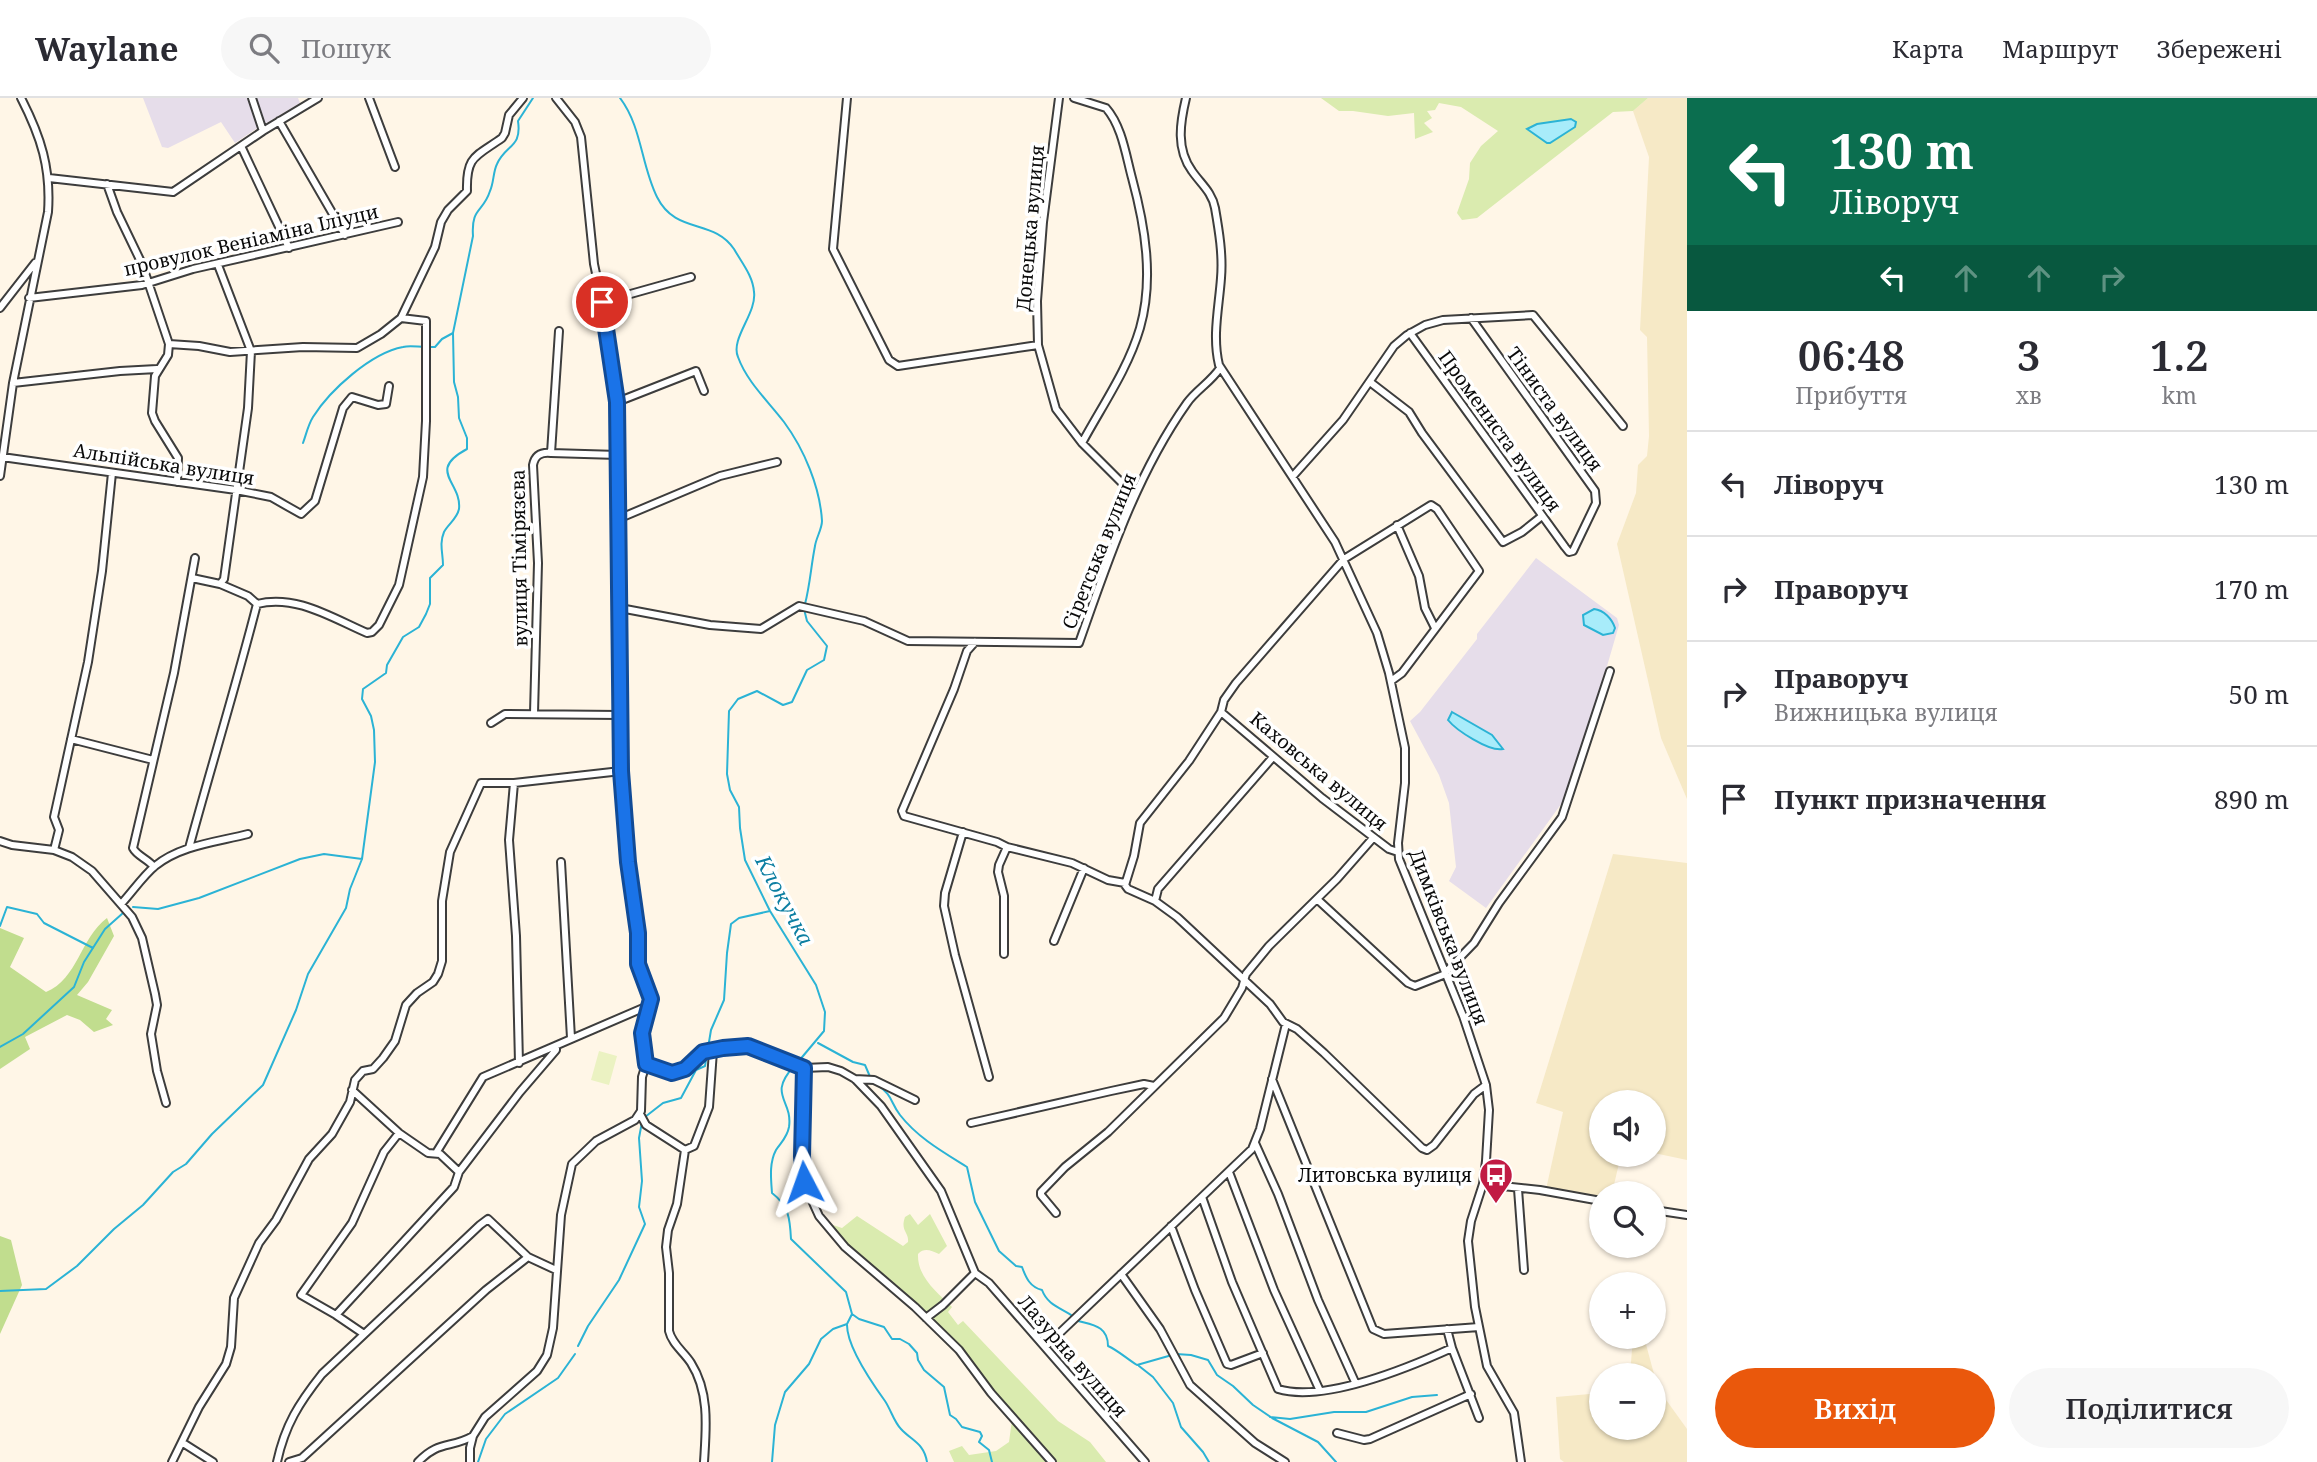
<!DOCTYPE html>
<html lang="uk">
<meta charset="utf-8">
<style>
:root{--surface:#fff;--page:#f7f7f7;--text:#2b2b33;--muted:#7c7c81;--line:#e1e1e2;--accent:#ea580c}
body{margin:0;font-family:"Noto Serif",serif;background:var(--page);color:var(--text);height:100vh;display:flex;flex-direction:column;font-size:26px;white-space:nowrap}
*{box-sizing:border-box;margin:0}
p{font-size:23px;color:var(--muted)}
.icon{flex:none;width:38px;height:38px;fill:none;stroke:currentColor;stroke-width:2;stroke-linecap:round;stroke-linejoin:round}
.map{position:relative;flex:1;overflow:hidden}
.drawer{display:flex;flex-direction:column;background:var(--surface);width:630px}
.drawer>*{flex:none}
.hud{background:#0b6e4f;color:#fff;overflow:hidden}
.fabs{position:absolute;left:1589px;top:992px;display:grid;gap:14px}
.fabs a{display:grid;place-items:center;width:77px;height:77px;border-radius:50%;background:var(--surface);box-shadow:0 2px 5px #0004;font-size:35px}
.pin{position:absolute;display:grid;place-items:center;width:60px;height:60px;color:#fff;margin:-30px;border:4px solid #fff;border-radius:50%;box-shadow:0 2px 7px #0007}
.me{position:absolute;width:77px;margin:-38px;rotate:356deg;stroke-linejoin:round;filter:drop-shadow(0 0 5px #0008)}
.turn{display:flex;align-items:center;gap:24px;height:147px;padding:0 28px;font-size:32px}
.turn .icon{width:91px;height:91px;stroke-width:2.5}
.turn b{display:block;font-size:49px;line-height:60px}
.lanes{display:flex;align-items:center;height:66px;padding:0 28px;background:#0003;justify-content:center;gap:35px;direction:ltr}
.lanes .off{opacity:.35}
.eta{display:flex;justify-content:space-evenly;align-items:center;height:119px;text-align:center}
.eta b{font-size:42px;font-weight:600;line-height:49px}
.primary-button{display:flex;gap:14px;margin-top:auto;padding:14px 28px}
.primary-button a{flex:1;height:80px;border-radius:42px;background:var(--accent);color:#fff;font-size:28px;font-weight:600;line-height:80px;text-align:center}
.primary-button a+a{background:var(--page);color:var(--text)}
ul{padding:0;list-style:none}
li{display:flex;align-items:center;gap:21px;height:105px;padding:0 28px;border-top:2px solid var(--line)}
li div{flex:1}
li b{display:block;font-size:26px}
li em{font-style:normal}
header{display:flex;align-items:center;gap:42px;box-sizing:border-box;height:98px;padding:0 35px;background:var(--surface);border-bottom:2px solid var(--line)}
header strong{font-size:33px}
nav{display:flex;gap:38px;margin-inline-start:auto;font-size:24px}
.search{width:490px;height:63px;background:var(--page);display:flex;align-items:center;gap:18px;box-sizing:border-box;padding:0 24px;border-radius:38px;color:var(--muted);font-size:26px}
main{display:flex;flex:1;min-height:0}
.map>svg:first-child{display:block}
.industrial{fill:#e6ddea}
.farmland{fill:#f6e9c6}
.green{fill:#daebaf;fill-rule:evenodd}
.forest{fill:#c1dd8e}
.pitch{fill:#ebf2c2}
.water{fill:#a8ecfa;stroke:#2bb3d5;stroke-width:2}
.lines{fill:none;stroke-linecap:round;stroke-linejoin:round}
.stream{stroke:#2bb3d5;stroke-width:2}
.minor-casing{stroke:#3d3d3d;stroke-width:10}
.minor{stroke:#fff;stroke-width:6}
.route-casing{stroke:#114b97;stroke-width:18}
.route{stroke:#1a73e8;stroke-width:12}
.labels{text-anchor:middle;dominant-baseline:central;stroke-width:7;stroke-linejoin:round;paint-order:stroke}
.street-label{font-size:19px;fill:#0a0a0a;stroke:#fff}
.poi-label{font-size:19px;fill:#0a0a0a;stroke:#fff;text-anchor:end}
.water-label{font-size:21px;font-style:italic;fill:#0d7fa2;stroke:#fff}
</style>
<header>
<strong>Waylane</strong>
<div class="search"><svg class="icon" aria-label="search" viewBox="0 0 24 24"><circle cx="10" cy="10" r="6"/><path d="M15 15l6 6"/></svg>Пошук</div>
<nav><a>Карта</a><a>Маршрут</a><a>Збережені</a></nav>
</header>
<main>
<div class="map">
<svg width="1687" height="1364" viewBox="0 0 1687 1364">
<rect width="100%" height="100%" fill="#fff6e7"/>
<path class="industrial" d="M143,0H247L259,29L235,45L221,24L168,50L162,49Z
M256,0H298L300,5L265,26Z
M1536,460L1617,520L1619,527L1591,623L1564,702L1486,810L1449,783L1456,769L1449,705L1439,677L1410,623L1420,614L1477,541V536Z"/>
<path class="farmland" d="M1648,0H1687V701L1661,640L1617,446L1636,395L1638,367L1647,358L1649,338L1647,239L1640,232L1649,59L1633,13Z
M1613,756L1687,765V1062L1654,1055V1004H1601V1057H1621L1612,1095L1601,1096V1107L1545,1096L1563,1014L1536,1005Z
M1633,1239H1644L1654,1276L1664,1299L1687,1331V1364H1564L1560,1361L1556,1299L1601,1295V1330H1654V1278L1630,1277Z"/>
<path class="green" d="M1321,0H1648L1633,13L1613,14L1477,120L1462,122L1457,115L1469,81L1470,65L1481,48L1498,33L1461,9L1439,5L1435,12L1427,13L1432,20L1424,25L1433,34L1415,41L1414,15L1388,18L1353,13H1339ZM1571,21L1574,22L1576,28L1549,46L1527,31L1537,26Z
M910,1116L918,1127L930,1116L947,1148L939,1156C931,1153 925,1149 918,1156C917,1179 937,1194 952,1209L948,1214L958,1227L963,1223L1058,1323L1090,1344L1106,1364H954L949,1353L962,1348L969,1357L996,1353L1009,1344L1012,1322L946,1241L914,1209L848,1155L822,1128L827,1125L842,1130L857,1118L903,1148L908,1144C909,1134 900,1133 905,1119Z"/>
<path class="forest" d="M107,820L114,838L88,884L77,897L112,912L106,921L113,927L94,934L80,922L67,917L25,939L30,951L0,971V830L24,840L10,869L46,894C78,881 80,840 107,820Z
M0,1138L11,1142L22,1187L0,1236Z"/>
<path class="pitch" d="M599,953L617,958L609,987L591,982Z"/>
<path class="water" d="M1571,21L1576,24L1575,29L1550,45H1547L1527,31L1537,26Z
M1594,511C1604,512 1612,521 1615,530L1613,535L1603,537L1584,527L1583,517Z
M1452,614L1492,637L1503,651C1489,654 1456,632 1448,622Z"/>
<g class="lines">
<path class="stream" d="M620,0C642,29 641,67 657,99C676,137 713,120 734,151C742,165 753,178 754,194C757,215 730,241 738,259C747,284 768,303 784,324C804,351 820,389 822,423C822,431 816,440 815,448C811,468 810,487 805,506
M430,249H435L442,241L453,235
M303,345C306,337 308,327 313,319C330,292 371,255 403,249C410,247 418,249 425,249
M133,809L158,811L199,800L300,761L324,756L362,761
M0,828L7,809L37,816L44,825L93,850
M818,945L853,964L865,967L871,981
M0,949L23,936L74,889L84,864L105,831L123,815
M708,950L711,932L724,902L727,855L731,826L739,820L770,813
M798,964L824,933L825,914L816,887L770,813L745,762L740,730L739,709L730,692L727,676L729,613L738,601L757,593L783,607L792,604L807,572L824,562L827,548L807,523L804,511
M794,968C767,998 793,1001 789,1029C787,1040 781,1044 776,1052C769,1065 771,1081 772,1095C789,1108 790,1121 791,1141L846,1194L852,1216L859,1221L884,1229L892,1241H900L909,1246L917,1255L918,1262L924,1272L944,1289L950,1317L956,1321L962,1329L980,1334L982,1338L979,1344L989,1352L992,1364
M877,987C893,997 890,1004 900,1017C918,1040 943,1054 967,1069L975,1104L999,1153L1016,1168L1022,1169C1026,1180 1030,1189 1042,1192C1048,1208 1062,1210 1074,1219
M645,1019L663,1005L681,1000L696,972L705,968L707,956
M0,1193L46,1191L77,1168L114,1131L143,1107L173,1074L186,1066L212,1036L263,987L296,912L308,876L346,810L350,791L362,761L375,664L374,632L371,618L362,601L363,591L386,575L387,567L403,539L419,529L426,516L430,506V480L443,467C443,455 439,446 444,434C448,426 457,421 459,411C462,384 426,373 467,351V340L459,320L458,299L454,284L453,235L473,138C471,109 483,115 490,93C494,84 493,74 497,66C506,46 522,50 518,23L533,0
M1078,1223C1093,1227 1108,1228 1108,1248C1119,1253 1127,1261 1137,1267L1172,1257
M847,1227C847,1248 872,1285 885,1303C891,1312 894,1324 901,1331C912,1343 924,1345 927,1364
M578,1248L588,1228L619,1182L645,1126L639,1109L642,1083L639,1040L642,1024
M1176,1256L1191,1257L1208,1262L1217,1277L1233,1288L1253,1307L1272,1320L1318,1344L1336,1364
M1139,1268L1153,1279L1173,1305L1181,1329L1203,1354L1209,1364
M1270,1319L1290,1321L1334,1314H1366L1412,1299L1437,1297
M478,1364L486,1341L505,1316L558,1280L575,1256
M772,1364L775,1327L785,1294L809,1266L821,1241L833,1231L847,1226L852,1216"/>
<g class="minor-casing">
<path id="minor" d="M252,0L263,33
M369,0L395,69
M847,0L833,151L889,262L898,268L1038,247
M1059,0L1043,124L1037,203L1038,247L1056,311L1082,345L1124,387L1137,393
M1074,0L1106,10C1122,28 1126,58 1132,80C1145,128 1154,181 1140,230C1128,271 1102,308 1082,345
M1186,0C1180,25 1176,51 1192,73C1201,86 1212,94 1215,110C1219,133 1223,157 1221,180C1219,209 1212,238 1219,267L1335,444L1377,535L1389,575L1405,650V685L1398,745L1399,761L1463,918L1486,987L1489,1012L1486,1063L1483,1086L1471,1123L1468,1143L1475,1209L1487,1268L1514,1315L1521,1364
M279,23L345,137
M241,48L289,150
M49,80L173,94L263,33L318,0
M107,86L117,114L142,166L169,246L168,257L155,278L152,315L155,323L178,360L177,384
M29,200L142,187L193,171L398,124
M602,204L691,179
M0,210L35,165
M1410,235L1565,449L1569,454L1573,453L1596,405L1595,393L1471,220
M169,246L199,248L230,254L303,249L357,250L381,236L401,220L435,149L441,124L448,112L467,93C466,58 475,59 502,40L505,35L509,17L523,0
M1370,284L1409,314L1422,335L1503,444L1522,434L1542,418
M13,285L120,273L157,271
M617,304L696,273L704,293
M551,355L618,357
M2,359L236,392L271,399L301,416L315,403L343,310L352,299L378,307L386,306L389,288
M0,378L13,285L48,114C51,70 41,39 21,0
M1293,378L1343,322L1394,248L1407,237L1425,227L1443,222L1533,217L1623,328
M618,421L720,378L777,364
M1397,427L1419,478L1425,510L1435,530
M192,480L220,486
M257,506C296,496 332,520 367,535L372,534L379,527L399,487L423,379L426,323V223L401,220
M620,510L710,527L761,531L799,508L864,523L908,543L1079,545C1108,463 1136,377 1187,305C1196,292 1211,284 1220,270
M975,544L967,553L954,591L902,713L904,718L997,744L1007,749L1072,765L1108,782L1125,785
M1391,583L1402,575L1479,473L1437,411L1431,407L1344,461L1236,585L1224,602L1221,614L1189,663L1140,725L1134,758L1125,787L1128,791L1155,803L1177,819L1270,906L1283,924L1297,931L1324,955L1422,1050L1427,1052L1434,1047L1474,996L1486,987
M1221,614L1322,700L1389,751L1398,754
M534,615L538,465L533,367C535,357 541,354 551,355L559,233
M491,625L505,616L620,617
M71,641L153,662
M514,685L509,742L516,838L519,965
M963,734L945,795L944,808L955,857L989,979
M0,743L12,747L54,752L72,759L92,773L132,819L142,840L155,896L157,907L151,936L157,973L166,1005
M189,750C211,669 236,588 257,506L248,498L220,486L224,481L248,310L251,253L218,167
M54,752L59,732L54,719L88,564L102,473L112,375
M561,764L571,940
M154,769C148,761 137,758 133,750L174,575L195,460
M1317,801L1408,885L1415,888L1443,877L1474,845L1499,805L1562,719L1610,573
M1155,803L1158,791L1273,659
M122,805C133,793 143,778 155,768C181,747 217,744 248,736
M1054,843L1084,770
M1004,856V798L998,774L999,767L1007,749
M646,966L672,975L685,971L703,954L723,950L748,949L804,970L801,1058L804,1085L819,1118L845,1149L915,1209L959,1252L991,1295L1052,1364
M804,970L828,969L841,973L855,981L881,1008L941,1093L975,1175
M855,981L874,982L915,1002
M1272,981L1373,1231L1384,1236L1479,1229
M352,992L399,1035L428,1055L440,1056L459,1074
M640,1016L646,1027L685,1052L677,1106L668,1132L666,1149L669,1175V1233C672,1246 684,1254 691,1265C710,1295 706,1331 704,1364
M971,1025L1111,993L1144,986L1154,988
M1255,1045L1278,1096L1318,1202L1355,1284
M685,1052L694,1048L709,1009L713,953
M436,1055L483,979L650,907
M1229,1074L1274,1192L1320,1293
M1483,1086L1540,1092L1601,1103
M1518,1091L1524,1172
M1202,1099L1232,1184L1278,1291C1324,1305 1410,1269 1452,1250
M1654,1112L1687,1117
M1056,1115L1041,1097V1094L1065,1069L1108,1034L1224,920L1242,890L1246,876L1269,848L1337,781L1373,740
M1171,1128L1195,1192L1227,1266L1231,1267L1263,1255
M1121,1176L1160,1231L1190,1287L1255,1345L1285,1364
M336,1217L301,1197L352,1125L384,1054L399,1035
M926,1220L943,1207L975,1175L989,1185L1145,1364
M1447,1231L1452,1250L1479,1320
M364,1236L336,1217L454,1089L459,1074L520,994L556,952V949
M1045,1249L1252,1051L1260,1031L1286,926
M1337,1335L1364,1342L1370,1341L1471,1296
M183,1345L213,1364
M172,1364L199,1309L226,1266L231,1249L234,1200L259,1145L276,1122L309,1061L332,1036L350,1004L355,982L363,973L373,971L383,960L395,943L406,907L417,895L433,884L438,876L442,863V803L450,754L481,685H514L621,673
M277,1364C285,1327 299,1305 322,1276L480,1127L488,1121L528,1159
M289,1364L302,1360L486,1192L528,1159L556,1172
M418,1364C439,1342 450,1351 473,1338
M470,1364V1350L473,1338L485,1319L537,1273L547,1257L553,1230L561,1117L572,1066L596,1043L635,1022L641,1013L642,979L646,966L642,935L651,901L638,866V835L628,764L621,673L617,304L602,204L594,166L581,39L575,24L556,0"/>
</g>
<use href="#minor" class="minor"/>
</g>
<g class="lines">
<g class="route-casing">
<path id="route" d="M602,204L617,304L621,673L628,764L638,835V866L651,901L642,935L646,966L672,975L685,971L703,954L723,950L748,948L804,970L802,1058L804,1084"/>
</g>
<use href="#route" class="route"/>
</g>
<defs>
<g id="bus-pin" transform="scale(1.75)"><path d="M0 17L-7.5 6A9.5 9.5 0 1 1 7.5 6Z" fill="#c11b44" stroke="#fff"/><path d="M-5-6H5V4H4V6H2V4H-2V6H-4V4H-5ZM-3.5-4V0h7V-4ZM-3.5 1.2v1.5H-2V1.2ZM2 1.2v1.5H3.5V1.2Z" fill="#fff"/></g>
</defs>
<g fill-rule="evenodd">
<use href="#bus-pin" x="1496" y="1077"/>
</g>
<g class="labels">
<g class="street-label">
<text transform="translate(1030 130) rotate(-85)">Донецька вулиця</text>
<text transform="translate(251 142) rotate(-13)">провулок Веніаміна Іліуци</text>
<text transform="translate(1555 311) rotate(54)">Тіниста вулиця</text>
<text transform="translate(1500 333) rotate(54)">Промениста вулиця</text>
<text transform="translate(164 366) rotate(9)">Альпійська вулиця</text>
<text transform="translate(1099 453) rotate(-68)">Сіретська вулиця</text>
<text transform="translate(519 460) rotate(-91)">вулиця Тімірязєва</text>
<text transform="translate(1319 673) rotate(40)">Каховська вулиця</text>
<text transform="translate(1449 839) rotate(69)">Димківська вулиця</text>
<text transform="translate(1073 1258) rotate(49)">Лазурна вулиця</text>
</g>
<g class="poi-label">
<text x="1472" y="1077">Литовська вулиця</text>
</g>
<g class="water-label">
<text transform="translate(785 802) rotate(62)">Клокучка</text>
</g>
</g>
</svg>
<div class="fabs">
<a><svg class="icon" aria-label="sound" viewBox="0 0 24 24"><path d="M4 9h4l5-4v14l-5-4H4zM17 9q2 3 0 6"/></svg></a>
<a><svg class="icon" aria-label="search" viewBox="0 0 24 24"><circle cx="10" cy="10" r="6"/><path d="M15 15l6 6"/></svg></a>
<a>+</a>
<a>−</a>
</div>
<div class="pin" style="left:602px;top:204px;background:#d93025"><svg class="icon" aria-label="arrive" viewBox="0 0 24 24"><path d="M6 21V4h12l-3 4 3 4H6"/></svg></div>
<svg class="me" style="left:804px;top:1084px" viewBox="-20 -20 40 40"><path d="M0-17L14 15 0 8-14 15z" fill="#1a73e8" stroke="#fff" stroke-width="4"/></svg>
</div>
<section class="drawer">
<div class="hud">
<div class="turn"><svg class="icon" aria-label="left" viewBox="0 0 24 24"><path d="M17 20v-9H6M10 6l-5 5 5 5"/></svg><div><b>130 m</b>Ліворуч</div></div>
<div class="lanes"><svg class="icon" aria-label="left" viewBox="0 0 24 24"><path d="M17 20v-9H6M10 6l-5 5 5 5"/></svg><svg class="icon off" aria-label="ahead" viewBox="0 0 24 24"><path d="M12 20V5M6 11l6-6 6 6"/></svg><svg class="icon off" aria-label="ahead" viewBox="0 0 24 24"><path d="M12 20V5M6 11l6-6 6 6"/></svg><svg class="icon off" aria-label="right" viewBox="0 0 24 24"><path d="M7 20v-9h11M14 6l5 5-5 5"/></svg></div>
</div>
<div class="eta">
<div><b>06:48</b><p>Прибуття</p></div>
<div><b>3</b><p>хв</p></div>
<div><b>1.2</b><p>km</p></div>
</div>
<ul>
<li><svg class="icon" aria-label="left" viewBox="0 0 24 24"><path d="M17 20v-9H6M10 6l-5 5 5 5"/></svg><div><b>Ліворуч</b></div><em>130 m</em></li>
<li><svg class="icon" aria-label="right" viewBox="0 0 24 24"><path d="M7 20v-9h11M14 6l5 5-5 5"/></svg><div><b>Праворуч</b></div><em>170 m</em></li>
<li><svg class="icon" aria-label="right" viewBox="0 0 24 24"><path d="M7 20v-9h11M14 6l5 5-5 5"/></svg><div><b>Праворуч</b><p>Вижницька вулиця</p></div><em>50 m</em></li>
<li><svg class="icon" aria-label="arrive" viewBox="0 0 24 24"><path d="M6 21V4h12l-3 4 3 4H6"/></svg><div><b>Пункт призначення</b></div><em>890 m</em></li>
</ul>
<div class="primary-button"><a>Вихід</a><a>Поділитися</a></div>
</section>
</main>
